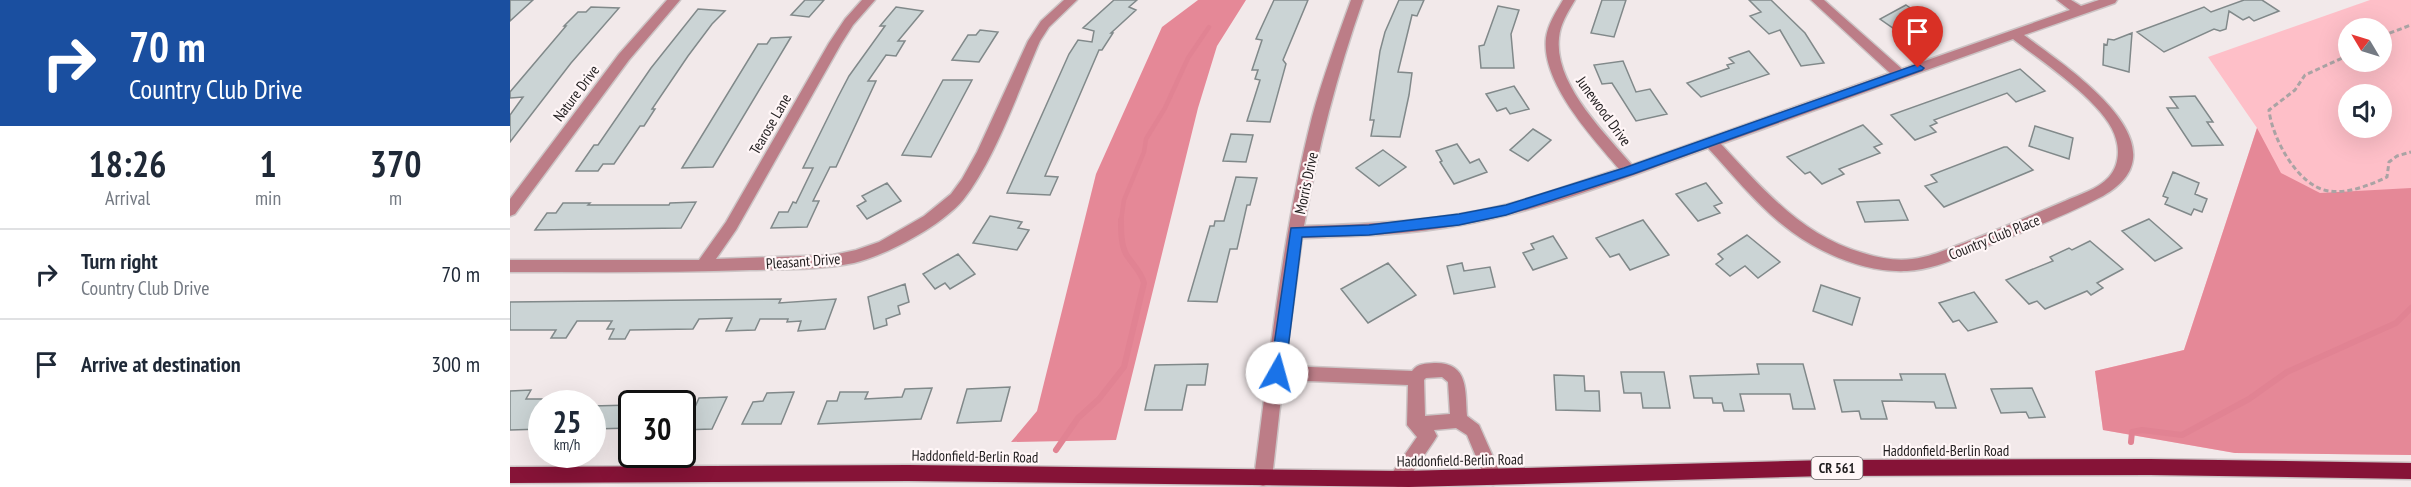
<!DOCTYPE html>
<style>
:root{--surface:#fff;--page:#f6f6f7;--text:#1f2937;--muted:#747a83;--line:#e0e1e3}
body{margin:0;font-family:"PT Sans Narrow",sans-serif;background:var(--page);color:var(--text);height:100vh;display:flex;flex-direction:column;font-size:22px;white-space:nowrap}
*{box-sizing:border-box;margin:0}
p{font-size:20px;color:var(--muted)}
.icon{flex:none;width:33px;height:33px;fill:none;stroke:currentColor;stroke-width:2;stroke-linecap:round;stroke-linejoin:round}
.map{position:relative;flex:1;overflow:hidden}
.details{display:flex;flex-direction:column;background:var(--surface);width:510px}
.details>*{flex:none}
.hud{background:#1a4fa0;color:#fff;overflow:hidden}
.needle{width:39px;rotate:308deg}
.tools{position:absolute;left:1828px;top:18px;display:grid;gap:12px}
.tools a{display:grid;place-items:center;width:54px;height:54px;border-radius:50%;background:var(--surface);box-shadow:0 6px 24px #0002;font-size:30px}
.speed{position:absolute;left:18px;top:390px;display:flex;gap:12px;font-size:30px;font-weight:700;text-align:center}
.speed>*{display:grid;place-content:center;width:78px;height:78px;border-radius:50%;background:var(--surface);box-shadow:0 6px 24px #0002;line-height:1}
.speed small{font-size:15px;font-weight:400}
.speed .limit{border:3px solid #111;border-radius:9px;background:#fff;color:#111}
.pin{position:absolute;display:grid;place-items:center;width:51px;height:51px;color:#fff;margin:-62px -26px;border-radius:50% 50% 50% 0;rotate:-45deg;box-shadow:0 0 6px #0007}
.pin .icon{rotate:45deg}
.me{position:absolute;width:66px;margin:-33px;rotate:7deg;stroke-linejoin:round;filter:drop-shadow(0 0 4px #0008)}
.turn{display:flex;align-items:center;gap:21px;height:126px;padding:0 30px;font-size:27px}
.turn .icon{width:78px;height:78px;stroke-width:2.5}
.turn b{display:block;font-size:42px;line-height:51px}
.eta{display:flex;justify-content:space-evenly;align-items:center;height:102px;text-align:center}
.eta b{font-size:36px;font-weight:800;line-height:42px}
ul{padding:0;list-style:none}
li{display:flex;align-items:center;gap:18px;height:90px;padding:0 30px;border-top:2px solid var(--line)}
li div{flex:1}
li b{display:block;font-size:22px}
li em{font-style:normal}
main{display:flex;flex:1;min-height:0}
.map>svg:first-child{display:block}
.green{fill:#febfc8;fill-rule:evenodd}
.forest{fill:#e58897}
.lines{fill:none;stroke-linecap:round;stroke-linejoin:round}
.stream-far1{stroke:#e18393;stroke-width:4.5}
.stream{stroke:#e18393;stroke-width:6}
.building{fill:#cbd4d5;stroke:#81898a;stroke-width:1.5}
.minor-casing{stroke:#ccc4c5;stroke-width:3}
.major-casing{stroke:#ccc4c5;stroke-width:3}
.path{stroke:#aaa3a4;stroke-width:3;stroke-dasharray:5 3;stroke-linecap:butt}
.minor{fill:#bc7d87;fill-rule:evenodd}
.major{fill:#861337;fill-rule:evenodd}
.route{fill:#1a73e8;stroke:#114b97;stroke-width:1.5}
.labels{text-anchor:middle;dominant-baseline:central;stroke-width:4.5;stroke-linejoin:round;paint-order:stroke}
.shield{fill:#fff6f7;stroke:#635e5f;stroke-width:1.5}
.shield-label{font-size:14px;font-weight:bold;fill:#201d1e}
.street-label{font-size:15px;fill:#201d1e;stroke:#fff6f7}
</style>
<main>
<section class="details">
<div class="hud">
<div class="turn"><svg class="icon" aria-label="right" viewBox="0 0 24 24"><path d="M7 20v-9h11M14 6l5 5-5 5"/></svg><div><b>70 m</b>Country Club Drive</div></div>
</div>
<div class="eta">
<div><b>18:26</b><p>Arrival</p></div>
<div><b>1</b><p>min</p></div>
<div><b>370</b><p>m</p></div>
</div>
<ul>
<li><svg class="icon" aria-label="right" viewBox="0 0 24 24"><path d="M7 20v-9h11M14 6l5 5-5 5"/></svg><div><b>Turn right</b><p>Country Club Drive</p></div><em>70 m</em></li>
<li><svg class="icon" aria-label="arrive" viewBox="0 0 24 24"><path d="M6 21V4h12l-3 4 3 4H6"/></svg><div><b>Arrive at destination</b></div><em>300 m</em></li>
</ul>
</section>
<div class="map">
<svg width="1901" height="487" viewBox="0 0 1901 487">
<rect width="100%" height="100%" fill="#f2e9ea"/>
<path class="green" d="M1860,0H1901V455L1725,453L1593,430L1585,371L1674,350L1747,128L1698,57ZM1839,28H1872V62H1839ZM1839,94H1872V128H1839Z"/>
<path class="forest" d="M688,0H736L707,46L688,108L606,440L501,442L527,411L586,174L652,27Z
M1747,128L1771,173L1810,193L1901,188V455L1725,453L1593,430L1585,371L1674,350Z"/>
<g class="lines">
<path class="stream-far1" d="M611,221L614,200L634,152L636,139L655,108L678,58L699,27"/>
<path class="stream" d="M1621,442L1622,432L1632,430L1672,435L1739,399L1777,372L1886,323L1901,308
M546,450L568,418L589,399L614,367L634,283C631,271 622,264 616,254C611,244 611,231 611,220"/>
</g>
<path class="building" d="M0,0H23L0,21Z
M295,0H314L299,17L281,15Z
M604,0H627L619,7L626,10L601,33H603L592,50H589L535,176L548,177L540,195L497,193L559,54L568,40L582,42L584,31L573,28Z
M764,0H798L773,60L776,64L760,122L737,121L750,80L745,79L748,70H742L752,40L746,39Z
M889,0H914L907,16L902,15L888,72L902,73L899,95L890,137L861,136L864,120H860L870,51L875,32Z
M1092,0H1116L1104,37L1081,33Z
M1239,0H1261L1295,33L1314,63L1291,66L1270,30L1259,34L1240,16L1251,12Z
M1734,0H1752L1769,11L1744,21L1739,17L1733,20L1719,11L1716,29L1710,31L1704,29L1654,52L1627,32L1694,7L1701,12Z
M1396,5L1419,21L1393,35L1370,19Z
M988,6L1009,10L1001,34L1004,68H971L969,46L974,45Z
M81,7L109,8L61,63L0,142V115L13,97L0,98V92L56,26H54L68,12H76Z
M386,7L413,11L388,41H395L386,56L376,55L358,81H366L326,167H320L303,201H309L297,227L261,228L269,212H278L283,202L286,203L303,168H293L328,97L339,76L375,26H370Z
M188,9L215,11L202,24L178,56L142,109H145L134,126H130L104,164H93L88,171H66L84,145H88L141,68Z
M470,30L488,32L469,62L442,60L458,35H466Z
M1622,33L1619,72L1593,65L1594,44L1597,45L1598,39L1604,40Z
M281,37L203,167L172,168L248,44H257L261,38Z
M1239,51L1259,74L1191,97L1177,83L1219,68L1217,65L1224,63L1219,58Z
M1113,61L1126,92L1140,89L1157,114L1126,121L1102,83L1092,84L1084,65Z
M1510,69L1535,91L1506,102L1497,93L1424,120L1427,123L1420,126L1426,132L1405,140L1381,115Z
M433,80H462L421,157L392,155Z
M1004,86L1019,109L1000,114L996,108L987,111L976,94Z
M1685,96L1703,122H1697L1713,145L1682,146L1657,108H1668L1660,97Z
M1353,125L1372,144L1364,147L1370,153L1329,169L1334,174L1312,184L1300,172L1295,174L1277,157Z
M1525,126L1563,138L1559,159L1519,146Z
M1023,129L1041,140L1018,161L1000,150Z
M721,134L743,135L736,162L713,161Z
M947,144L960,163L969,159L977,172L944,184L930,162L932,161L926,151Z
M1494,147H1497L1523,170L1434,207L1415,186L1427,182L1421,175Z
M873,150L896,167L869,186L846,168Z
M1663,172L1689,183L1685,194L1697,199L1692,212L1684,209L1681,215L1655,204L1658,198L1653,196Z
M726,177L747,178L740,205H737L727,249H720L707,302L678,301L700,226H704L705,221H714Z
M377,183L391,201L357,219L347,206L356,201L352,196Z
M1196,183L1212,203L1204,206L1210,213L1188,221L1166,194Z
M1389,200L1398,220L1355,222L1347,202Z
M186,202L171,228L25,230L37,213H46L53,203H80L78,205H159L160,203Z
M480,216L512,222L508,228L519,230L507,250L463,243Z
M1639,219L1672,248L1645,261L1612,231Z
M1133,220L1159,255L1120,270L1109,254L1100,257L1086,238Z
M1237,235L1270,262L1248,278L1235,266L1220,276L1206,264L1213,259L1208,254Z
M1043,236L1057,258L1023,270L1013,253L1024,249L1021,244Z
M1580,241L1613,269L1587,283L1593,288L1581,295L1577,291L1535,309L1527,301L1519,304L1496,280L1543,261L1540,257L1559,248L1562,250Z
M448,254L465,274L440,289L435,283L425,289L413,274Z
M878,263L906,295L858,323L831,289Z
M952,263L954,271L980,267L985,287L944,294L937,266Z
M395,284L399,302L388,306L390,314L376,319L377,325L364,329L358,297Z
M1311,285L1350,298L1342,325L1303,311Z
M1464,292L1487,322L1458,331L1449,320L1443,322L1429,303Z
M271,299L269,303L326,299L315,329L288,331L291,321L277,322L278,319H250L245,330L216,331L222,318L189,319L183,329L120,330L115,339H99L104,329H97L102,321H67L56,338H41L46,330H0V302Z
M698,364L695,385H677L672,410H635L645,365Z
M1247,364H1293L1305,409H1283L1280,394H1230L1234,411H1214L1212,403H1203L1202,398H1184L1180,376L1249,374Z
M1111,372H1154L1160,408H1133L1131,393H1114Z
M1390,374H1435L1446,408H1426L1424,402L1372,401L1377,419H1351L1349,411L1332,412L1324,380H1392Z
M1044,375L1074,376L1075,391H1089L1090,411L1046,410Z
M500,387L491,421L447,423L457,389Z
M422,388L411,419L308,424L317,401H327L330,392H358L355,399L392,397L395,389Z
M1522,388L1535,417L1519,418L1516,412L1491,413L1481,389Z
M21,390L16,399H32V429L0,430V391Z
M284,392L271,424H232L243,402L253,401L257,393Z
M217,397L202,429L172,430V407H185L189,398Z
M122,405V428L82,429V406Z"/>
<g class="lines">
<g class="minor-casing">
<path id="minor" d="M157,0H170L119,60L5,214L0,216V199L109,54Z
M352,0H365L343,25L331,44L226,230L206,259L323,255L346,250L369,242L414,216L441,194L452,179L467,152L518,41L531,21L554,0H567L539,27L530,41C509,89 485,160 453,200C431,226 377,255 344,263C310,270 275,269 240,270C160,273 80,272 0,272V260H189L216,222L319,43L335,19Z
M841,0H853C827,74 808,148 794,226C861,224 930,221 995,205C1033,195 1071,181 1109,169C1082,137 1031,83 1036,38C1038,24 1046,12 1053,0H1065C1058,12 1050,24 1049,38C1044,84 1095,133 1122,165L1380,73L1301,0H1314L1392,69L1560,10L1547,0H1561L1571,6L1589,0H1607L1605,3L1514,35C1553,65 1681,146 1593,196C1552,217 1509,234 1467,250C1445,259 1421,270 1397,271C1357,273 1314,255 1282,232C1250,209 1225,177 1198,148C1118,177 1035,210 951,225C899,235 845,236 792,238L775,366L902,371C908,363 915,364 924,363C959,362 955,390 957,416L969,425L992,477L989,483L983,485L977,483L957,435L946,428L924,430L927,436L924,441L894,485L888,487L882,485L879,479L882,473L907,437L897,425L898,385L773,380L762,478L759,484L753,486L747,484L744,478C760,357 772,235 802,117C813,77 827,39 841,0ZM1503,39C1531,61 1598,105 1606,139C1610,152 1608,167 1599,177C1587,190 1570,194 1555,201C1522,215 1488,230 1454,243C1437,249 1420,257 1402,259C1386,261 1368,258 1353,253C1292,236 1252,188 1211,144ZM932,377L938,382L940,414L915,416L914,380L916,378Z"/>
</g>
<g class="major-casing">
<path id="major" d="M1640,459L1901,463V479L1640,475L1317,476L899,487L398,481L0,483V467L398,465L894,471L1317,460Z"/>
</g>
<path class="path" d="M1872,36L1901,25
M1839,55L1795,75L1785,90L1759,110C1762,138 1788,187 1819,191C1838,194 1860,185 1877,177L1879,162L1887,156L1901,152"/>
<use href="#minor" class="minor"/>
<use href="#major" class="major"/>
</g>
<path class="route" d="M1408,64L1414,68L1412,70L1123,174L996,215L949,225L859,235L792,237L775,373L772,377L767,379L762,377L760,373L781,228L859,225L949,214L996,205L1114,168Z"/>
<g class="labels">
<rect class="shield" x="1301.5" y="457" width="51" height="22" rx="4.5"/>
<g class="shield-label">
<text x="1327" y="468">CR 561</text>
</g>
<g class="street-label">
<text transform="translate(66 93) rotate(-53)">Nature Drive</text>
<text transform="translate(1094 111) rotate(54)">Junewood Drive</text>
<text transform="translate(260 124) rotate(-60)">Tearose Lane</text>
<text transform="translate(796 183) rotate(-78)">Morris Drive</text>
<text transform="translate(1484 237) rotate(-22)">Country Club Place</text>
<text transform="translate(293 261) rotate(-4)">Pleasant Drive</text>
<text x="1436" y="450">Haddonfield-Berlin Road</text>
<text transform="translate(465 456) rotate(1)">Haddonfield-Berlin Road</text>
<text transform="translate(950 460) rotate(-1)">Haddonfield-Berlin Road</text>
</g>
</g>
</svg>
<div class="tools">
<a><svg class="needle" viewBox="-14 -14 28 28"><path d="M0-13l5 13h-10z" fill="#e53935"/><path d="M0 13l5-13h-10z" fill="#747a83"/></svg></a>
<a><svg class="icon" aria-label="sound" viewBox="0 0 24 24"><path d="M4 9h4l5-4v14l-5-4H4zM17 9q2 3 0 6"/></svg></a>
</div>
<div class="speed"><div>25<small>km/h</small></div><div class="limit">30</div></div>
<div class="pin" style="left:1408px;top:68px;background:#d93025"><svg class="icon" aria-label="arrive" viewBox="0 0 24 24"><path d="M6 21V4h12l-3 4 3 4H6"/></svg></div>
<svg class="me" style="left:767px;top:373px" viewBox="-20 -20 40 40"><circle r="19" fill="#fff"/><path d="M0-13L10 11 0 6-10 11z" fill="#1a73e8"/></svg>
</div>
</main>
